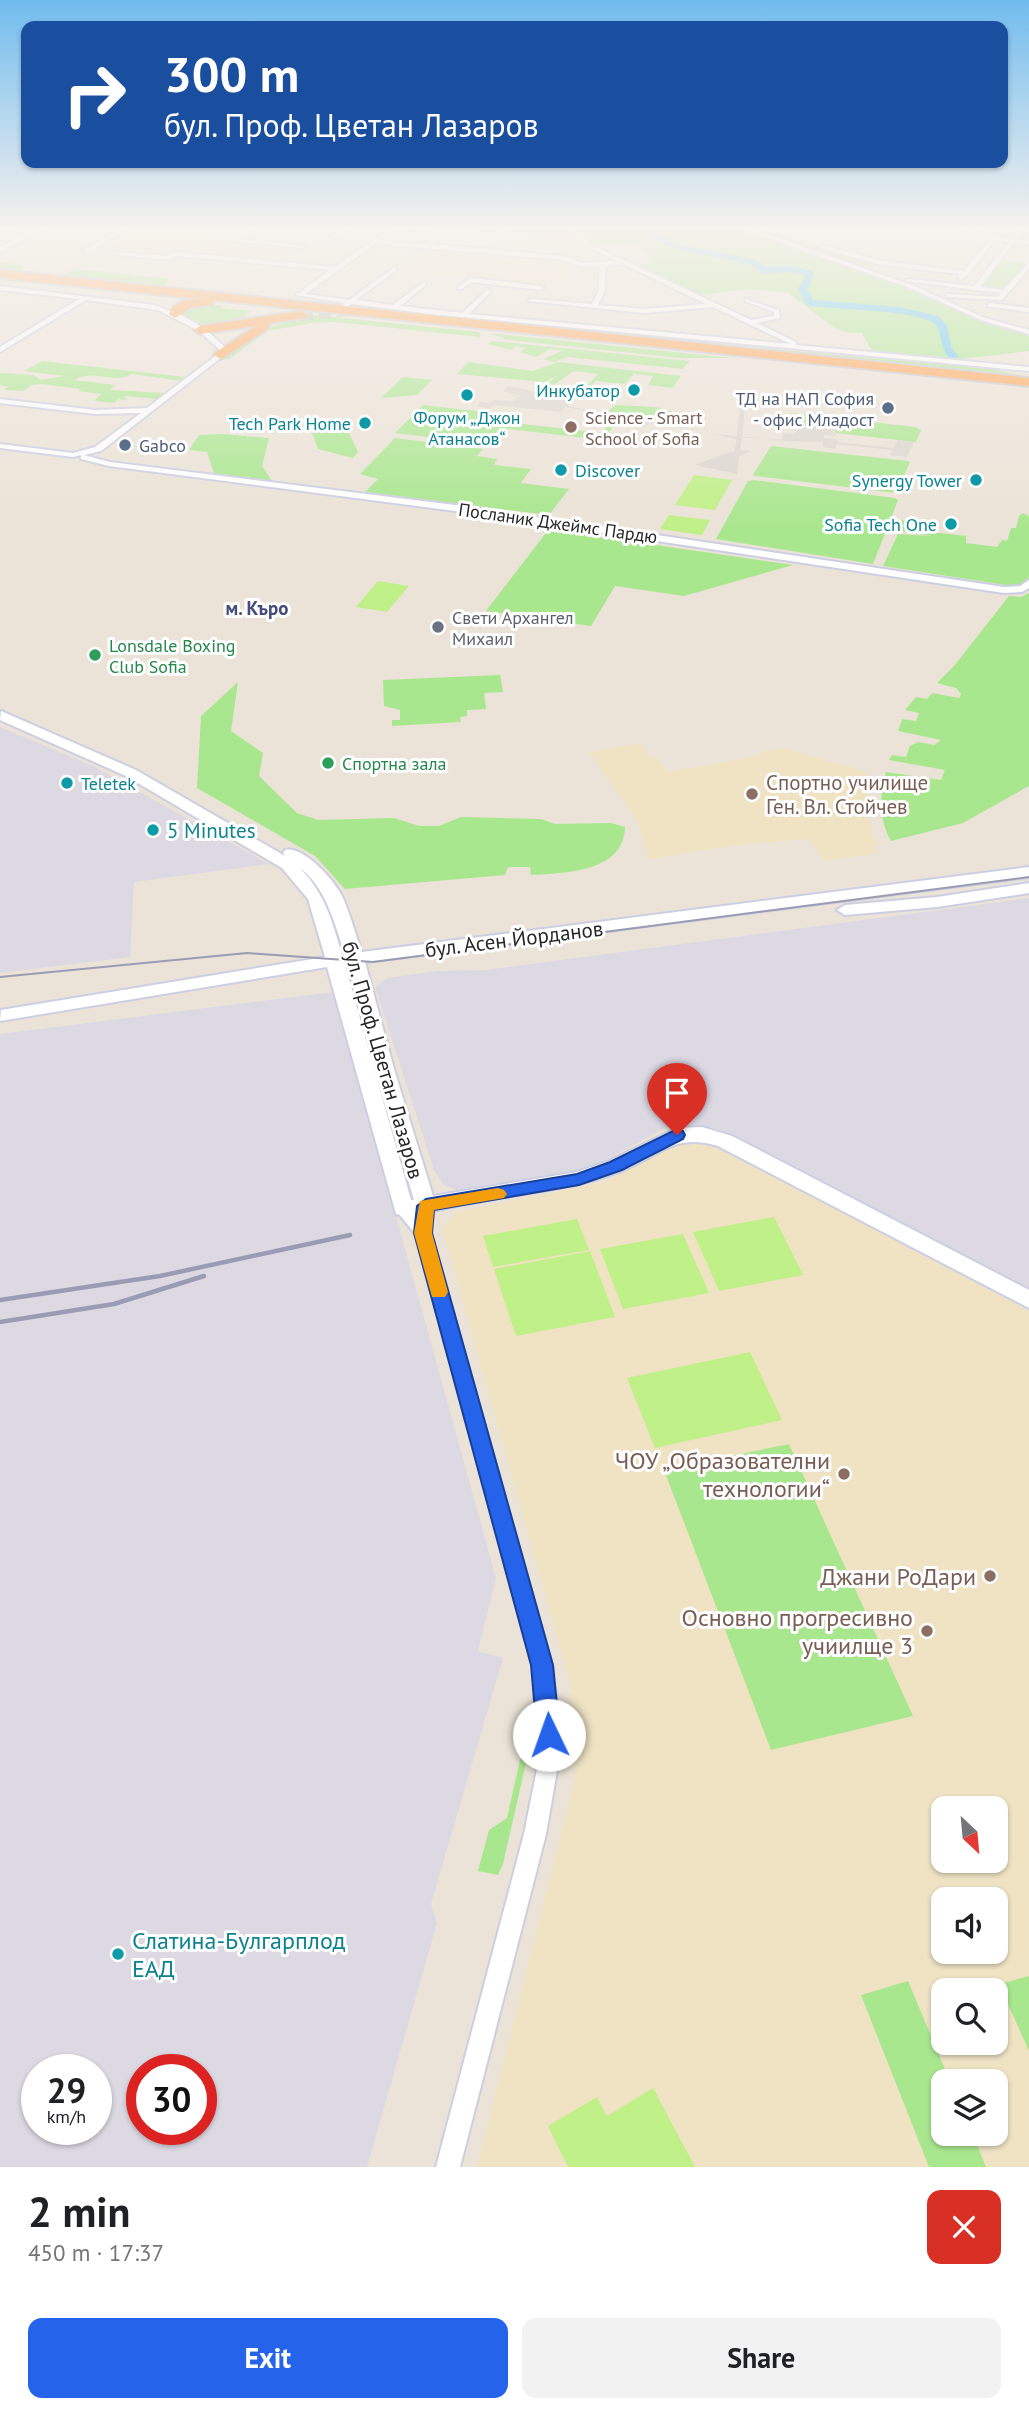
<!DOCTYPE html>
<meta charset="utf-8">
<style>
:root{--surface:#fff;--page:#f2f2f2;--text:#202124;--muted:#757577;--accent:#2563eb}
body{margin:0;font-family:"PT Sans",sans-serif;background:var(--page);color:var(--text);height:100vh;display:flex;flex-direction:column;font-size:26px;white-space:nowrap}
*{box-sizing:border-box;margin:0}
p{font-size:23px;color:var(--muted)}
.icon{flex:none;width:38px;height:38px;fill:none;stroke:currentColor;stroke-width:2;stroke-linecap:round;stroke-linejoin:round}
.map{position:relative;height:2167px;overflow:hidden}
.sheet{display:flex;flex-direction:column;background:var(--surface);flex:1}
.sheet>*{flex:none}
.guide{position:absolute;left:21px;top:21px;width:987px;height:147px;border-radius:14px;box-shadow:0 2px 5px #0004;background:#1a4fa0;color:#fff;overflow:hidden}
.needle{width:46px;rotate:154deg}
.buttons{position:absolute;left:931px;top:1796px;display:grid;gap:14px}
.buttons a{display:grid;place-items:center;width:77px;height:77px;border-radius:14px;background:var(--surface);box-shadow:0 2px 5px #0004;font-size:35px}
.speed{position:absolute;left:21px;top:2054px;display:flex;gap:14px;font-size:35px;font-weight:700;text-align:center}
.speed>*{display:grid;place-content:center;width:91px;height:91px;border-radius:50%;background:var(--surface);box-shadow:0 2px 5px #0004;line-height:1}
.speed small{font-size:18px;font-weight:400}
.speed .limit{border:10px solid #d22;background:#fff;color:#111}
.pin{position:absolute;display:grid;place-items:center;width:60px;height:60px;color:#fff;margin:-72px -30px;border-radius:50% 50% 50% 0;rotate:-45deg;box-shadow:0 0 7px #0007}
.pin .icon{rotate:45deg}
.me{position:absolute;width:77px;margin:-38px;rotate:357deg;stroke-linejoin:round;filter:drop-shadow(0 0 5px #0008)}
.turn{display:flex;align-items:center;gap:24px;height:147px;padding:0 28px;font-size:32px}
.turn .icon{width:91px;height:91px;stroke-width:2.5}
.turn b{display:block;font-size:49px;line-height:60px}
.round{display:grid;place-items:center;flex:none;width:74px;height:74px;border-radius:14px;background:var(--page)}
.overview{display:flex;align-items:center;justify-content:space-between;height:119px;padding:0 28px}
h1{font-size:42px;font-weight:600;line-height:52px}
.button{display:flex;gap:14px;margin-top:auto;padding:14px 28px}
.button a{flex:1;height:80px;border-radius:14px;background:var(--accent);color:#fff;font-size:28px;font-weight:600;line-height:80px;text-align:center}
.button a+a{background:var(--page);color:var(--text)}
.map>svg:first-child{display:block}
.industrial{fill:#dcd9e3;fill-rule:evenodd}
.education{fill:#efe3c4;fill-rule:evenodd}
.medical{fill:#f4d2d3}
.green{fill:#a9e78e}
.pitch{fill:#c0f088}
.plaza{fill:#dbd6ce}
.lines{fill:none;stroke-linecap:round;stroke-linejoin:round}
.river{fill:#60c9f7;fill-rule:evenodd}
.highway-tunnel{stroke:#c4bdb4;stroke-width:12;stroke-dasharray:12 6;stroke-linecap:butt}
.street-casing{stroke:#cccfe2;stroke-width:4}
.secondary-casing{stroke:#cccfe2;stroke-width:4}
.highway-casing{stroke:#c7c7c7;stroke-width:4}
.street{fill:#fff;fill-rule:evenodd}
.secondary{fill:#fff;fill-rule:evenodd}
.highway{fill:#ffa24e;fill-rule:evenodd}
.tram{stroke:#9a9cb3;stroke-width:2}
.rail{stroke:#9a9cb3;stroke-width:4.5}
.route{fill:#2563eb;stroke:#184099;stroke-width:2}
.slow{fill:#f59e0b}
.culture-dot{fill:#0f9aa8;stroke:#fff;stroke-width:2.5}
.service-dot{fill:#5c6f8a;stroke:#fff;stroke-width:2.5}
.education-dot{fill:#8d6e63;stroke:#fff;stroke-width:2.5}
.worship-dot{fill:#6b7280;stroke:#fff;stroke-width:2.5}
.leisure-dot{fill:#2e9e5b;stroke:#fff;stroke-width:2.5}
.labels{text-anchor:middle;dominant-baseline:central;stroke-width:6;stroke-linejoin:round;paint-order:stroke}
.far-culture-label{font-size:18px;fill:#0d838f;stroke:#fff;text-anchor:end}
.far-service-label{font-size:18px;fill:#4e5e75;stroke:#fff;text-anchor:end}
.far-education-label{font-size:18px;fill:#785e54;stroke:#fff;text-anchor:start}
.far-street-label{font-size:18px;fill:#272727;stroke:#fff}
.far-worship-label{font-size:18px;fill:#5b616d;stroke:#fff;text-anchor:start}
.far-leisure-label{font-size:18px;fill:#27864d;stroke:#fff;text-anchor:start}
.far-neighbourhood-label{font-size:19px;font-weight:bold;fill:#454c7a;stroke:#fff}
.education-label{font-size:21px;fill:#785e54;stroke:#fff;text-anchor:start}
.culture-label{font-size:21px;fill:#0d838f;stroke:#fff;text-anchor:start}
.street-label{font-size:21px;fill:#272727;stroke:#fff}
.near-education-label{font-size:24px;fill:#785e54;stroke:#fff;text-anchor:end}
.near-culture-label{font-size:24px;fill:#0d838f;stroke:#fff;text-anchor:start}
</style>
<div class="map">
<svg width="1029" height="2167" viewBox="0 0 1029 2167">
<rect width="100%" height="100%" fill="#ebe3d7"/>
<path class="industrial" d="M0,727L93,766L269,864L134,882L130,957L0,973Z
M1029,898V1289L722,1130L698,1125L663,1129L599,1164L573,1173L461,1192L444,1185L434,1170L375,987L387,978L438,971L486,970Z
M334,992L496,1578L478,1651L503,1658L431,1904L437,1923L367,2167H0V1034ZM37,2070H96V2130H37ZM142,2070H201V2130H142Z"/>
<path class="education" d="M150,225H221L179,253L160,256L104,250Z
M206,239L295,247L274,262L183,253Z
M435,249L557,260L576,266L555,286L405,272Z
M640,743L651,758L656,757L668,772L752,757L761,752L783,748L868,772L865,791L872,834L879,845L873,846L878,853L824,861L808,839L728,846L648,860L639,824L589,752Z
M686,1141L708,1143L1029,1310V2167H477L576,1774L570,1685L442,1228L456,1212L604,1182ZM943,1808H996V1860H943ZM943,1899H996V1951H943ZM943,1990H996V2042H943ZM943,2081H996V2133H943Z"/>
<path class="medical" d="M465,225H571L578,242L504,235L511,228Z"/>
<path class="green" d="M578,225H734L760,235L770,233L881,263L879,265L855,266C914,288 969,316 1029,332V351L961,359L872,351L862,333L845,332L835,328L788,293L748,289L692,296L629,267L655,262L651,259L653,258L643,253L640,245L634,242L594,246L581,235Z
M998,260L1029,264L1007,292L976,288Z
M0,262L22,265L23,269H15L20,272L60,276L76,269L170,279L162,288L9,271L14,268L0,271Z
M203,304L223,306L221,308L251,311L237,323L211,324L200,323L179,312L180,310Z
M351,305L666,336L706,343L993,369L1013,374L345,307Z
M314,315L478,332L481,335L480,337L335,322L311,323L268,331L229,359L221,358C254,335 273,321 314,315Z
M489,333L733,358H680L508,340Z
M492,341L690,361L683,369L567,357L554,362L543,359L562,351L550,349L537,357L520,352L526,348L516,346L511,350L488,344Z
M42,361L185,377L181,381L132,374C115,385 93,368 75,380L115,385L110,390L164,393L156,399L126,396L124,398H128L125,400L118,399L114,403L94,401L101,394L78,391L80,389L41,384L32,385L22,391L4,390L8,387L0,385V373L33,375L41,380L64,376L24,371Z
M468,362L533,371L558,362L681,376L672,388L648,385L653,376L634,374L624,384L596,381L590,387H586L598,374L574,371L554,385L547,384L558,375L545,382L457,374Z
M403,377L432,380L417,395L381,398Z
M423,405L519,416L514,423L602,433L607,426L613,427L603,440L500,428L486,444L395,433Z
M616,405L655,407L671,411L669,425L605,413Z
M790,413L915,427L921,430L916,442L836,433L835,429L781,427Z
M311,430L348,431L358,452L353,458L318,449Z
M222,434L269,438L262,466L272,481L214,473L207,452L189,450L199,435Z
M395,438L483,449L477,456L497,459L494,465L531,469L521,483L569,489L549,515L365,492L378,479L360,474Z
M771,446L908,461L910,462L896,493L755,476L753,475Z
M754,480L895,498L898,500L873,564L716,539L748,481Z
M1023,513L1029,516V577L1022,585L1012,586L883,566L898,534L931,536L897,530L900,520L907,521L905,529L966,536V543L997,547L1002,540L1007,541L1011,528H1016L1019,516Z
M549,529L580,534L793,565L684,596L615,586L591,626L486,611Z
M1029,593V786L963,823L891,841C879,820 879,796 886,772L941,780L945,770L889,760L892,755L906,757L910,746L918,742L934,745L941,740L898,731L902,719L916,721L919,713L905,710L916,697L927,699L932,693L959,698L961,694L956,688L937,683L954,666L1009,596L1021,597Z
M500,675L503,692L484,693L486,709L467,710V716L460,717L461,722L392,726V720H400V710L384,706L383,680Z
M238,682L231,731L263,753L259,776L297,813L318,820L394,818L419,826H439L461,817L541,819L555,824L611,823L625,827C624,872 566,873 531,875L530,867H508L505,875L345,889L315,856L197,788L201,716Z
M789,1444L913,1716L771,1750L664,1470Z
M525,1738L530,1745L503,1864L498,1875L478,1871L489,1830L507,1818Z
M1029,1976V2051L999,1984Z
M908,1981L950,2081H943V2133H972L986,2167H929L861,1995Z"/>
<path class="pitch" d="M694,475L732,480L715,510L675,505Z
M669,515L710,520L702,535L660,529Z
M378,581L409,586L387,612L356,607Z
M774,1217L803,1275L719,1291L693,1232Z
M577,1219L589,1250L493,1267L483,1236Z
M683,1234L709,1293L623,1309L600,1249Z
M590,1251L615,1317L516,1336L494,1269Z
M750,1352L782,1420L655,1448L627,1378Z
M653,2088L695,2167H568L548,2126L597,2097L607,2116Z"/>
<path class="plaza" d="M508,386L542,393L551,387L577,390L567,406L709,432L649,423L645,427L595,421L603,414L565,407L561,412L494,405L489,409L477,406L480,402L490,403L494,400L513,401L521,396L503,391Z
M740,408H745L742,437L764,438H742L740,450L751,451L739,456L737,474L695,465L735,450L736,439L713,434L737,436Z
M802,425L836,429V436L824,435V438L836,439L837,442L893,448L898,440L914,442L907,457L890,455L892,450L836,444V449L823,447V442L769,440L782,439V433L794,434Z"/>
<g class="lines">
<path class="river" d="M623,225H635L678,244L755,260L765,267L793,266L814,272L808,289L813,300L899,307L938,316L947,325L951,347L959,357L950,359C938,344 942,333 936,325C923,309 829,310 806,305L798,289L806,275L793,272L763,273L749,264L672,248Z"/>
<path class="highway-tunnel" d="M301,315L359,309"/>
<g class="street-casing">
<path id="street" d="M126,225H134L93,250L168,256L176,252L334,267L389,229L354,226L336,238H332V236L347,225H392L496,233L493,235L395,229L379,241L422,245L434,238L437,240L432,244L564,256L582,263L617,261L594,250L596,247L751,320L774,316V312L745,301V299L779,310L780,318L757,323L796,342V345L1029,367V371L430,314L352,304L346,307L343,305L345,303L296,295L330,270L177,256L169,260L83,251ZM375,244L563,260L581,267L600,266L598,293L592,304L531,299L528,301L645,313L713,307L791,344L469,314L490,292L488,289L462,313L400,306L426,285L424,282L393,305L356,300L397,270L395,267L349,300L305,294ZM623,264L706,304L645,309L598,305L604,293L606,266Z
M250,225H258L238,239L305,246L302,248L230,241V239Z
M731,225H741L914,286L985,318L1029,330V334L981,320L910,288Z
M950,225H959L986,235L1011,239L1022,225H1028L1017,240L1029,241V245L1014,243L980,287L1004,290L1029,262V268L1002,300L948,297L946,294L998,297L1001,293L905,281L908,279L974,286L1009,242L995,240L968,274L961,280L958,278L961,274L881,265L820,247L823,245L881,261L964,271L990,239Z
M0,226L34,230L37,232L34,234L0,230Z
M470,278L541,286L544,288L541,290L471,282L462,289H458V287Z
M0,286L154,305L183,316L204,328L227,349L223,356L101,451L84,455L110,462L463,506L1004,587L1020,586L1029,580V588L1022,592L1004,593L463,512L109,466L81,459V455L73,457L0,448V444L73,453L95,447L141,413L95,414L0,403V399L95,410L147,408L218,354L219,349L199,331L158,310L86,300L0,352V347L79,299L0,290Z
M989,303L1029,308V312L987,306Z
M426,1201L431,1202L434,1206L431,1233L552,1665L558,1712L559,1759L546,1834L460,2167H436L524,1834L539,1759L538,1712L532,1665L416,1235L395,1209L398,1205H408L417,1216L421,1202Z"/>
</g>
<g class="secondary-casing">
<path id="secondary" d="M41,225H52L0,252V247Z
M1,711L136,770L285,856L283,853L285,850C303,845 334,880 342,896C350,913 355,934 362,952L1029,867V877L365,962L394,1069L433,1196L577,1172L609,1161L677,1128L702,1127L732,1136L1029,1290V1308L718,1146C673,1132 658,1158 619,1172C557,1195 489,1195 426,1213L403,1216L396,1214L327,967L0,1021L1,1010L325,957L308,899L282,868L126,776L0,720ZM300,868C327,889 334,923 345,954L342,955C332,920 325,894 300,868ZM345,965H348L374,1069L414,1200H411Z
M1029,883V893L937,907L845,915L837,910L845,905L937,897Z"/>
</g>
<g class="highway-casing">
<path id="highway" d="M0,270L1029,378V386L214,300L213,305L192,307L175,318L169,314C174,301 188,299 201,299L0,278Z
M301,311L307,315L305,318L270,323L269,328L221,359L214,355L216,352L256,326L200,334L194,330L200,326Z"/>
</g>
<use href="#street" class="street"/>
<use href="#secondary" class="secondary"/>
<use href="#highway" class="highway"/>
<path class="tram" d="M0,977L247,953L373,962L1029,877"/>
<path class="rail" d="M0,1300L160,1276L350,1235
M0,1322L114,1304L204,1276"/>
</g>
<linearGradient id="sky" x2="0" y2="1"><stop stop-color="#71bcee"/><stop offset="0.43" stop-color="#f6f2ed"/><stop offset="1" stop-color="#f6f2ed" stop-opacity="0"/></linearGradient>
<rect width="1029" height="529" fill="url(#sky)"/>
<path class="route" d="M677,1129L683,1131L685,1135L683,1139L622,1170L579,1185L434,1210L432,1233L553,1665L560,1735L557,1743L549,1746L541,1743L537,1735L531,1665L414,1233L417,1206L426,1199L577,1174L610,1162Z"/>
<path class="slow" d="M498,1188L504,1190L507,1194L504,1198L434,1210L432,1233L448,1292L445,1297H432L414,1233L420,1201Z"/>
<g class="culture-dot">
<circle cx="634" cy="390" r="7"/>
<circle cx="467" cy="395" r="7"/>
<circle cx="365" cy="423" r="7"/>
<circle cx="561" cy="470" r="7"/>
<circle cx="976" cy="480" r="7"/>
<circle cx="951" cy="524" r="7"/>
<circle cx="67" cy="783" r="7"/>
<circle cx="153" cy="830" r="7"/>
<circle cx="118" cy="1954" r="7"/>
</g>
<g class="service-dot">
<circle cx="888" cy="408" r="7"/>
<circle cx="125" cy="445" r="7"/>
</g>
<g class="education-dot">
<circle cx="571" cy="427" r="7"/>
<circle cx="752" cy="794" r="7"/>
<circle cx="844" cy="1474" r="7"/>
<circle cx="990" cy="1576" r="7"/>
<circle cx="927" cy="1631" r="7"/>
</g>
<circle class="worship-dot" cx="438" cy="627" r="7"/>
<g class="leisure-dot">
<circle cx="95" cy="655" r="7"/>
<circle cx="328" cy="763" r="7"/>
</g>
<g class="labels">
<g class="far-culture-label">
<text x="620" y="390">Инкубатор</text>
<text x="467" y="417" text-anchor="middle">Форум „Джон<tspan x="467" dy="21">Атанасов“</tspan></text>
<text x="351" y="423">Tech Park Home</text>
<text x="575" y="470" text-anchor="start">Discover</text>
<text x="962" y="480">Synergy Tower</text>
<text x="937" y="524">Sofia Tech One</text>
<text x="81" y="783" text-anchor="start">Teletek</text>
</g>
<g class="far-service-label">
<text x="874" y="398">ТД на НАП София<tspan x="874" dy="21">- офис Младост</tspan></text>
<text x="139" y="445" text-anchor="start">Gabco</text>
</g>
<g class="far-education-label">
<text x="585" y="417">Science - Smart<tspan x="585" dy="21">School of Sofia</tspan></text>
</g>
<g class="far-street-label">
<text transform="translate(558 523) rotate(8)">Посланик Джеймс Пардю</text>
</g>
<g class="far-worship-label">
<text x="452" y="617">Свети Архангел<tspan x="452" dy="21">Михаил</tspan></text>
</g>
<g class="far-leisure-label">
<text x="109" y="645">Lonsdale Boxing<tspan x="109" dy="21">Club Sofia</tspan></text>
<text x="342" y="763">Спортна зала</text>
</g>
<g class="far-neighbourhood-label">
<text x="257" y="608">м. Къро</text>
</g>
<g class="education-label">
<text x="766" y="782">Спортно училище<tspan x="766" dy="24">Ген. Вл. Стойчев</tspan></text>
</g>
<g class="culture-label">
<text x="167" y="830">5 Minutes</text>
</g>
<g class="street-label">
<text transform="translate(514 939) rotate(-7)">бул. Асен Йорданов</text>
<text transform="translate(383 1060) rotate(74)">бул. Проф. Цветан Лазаров</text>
</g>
<g class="near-education-label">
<text x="830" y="1460">ЧОУ „Образователни<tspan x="830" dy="28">технологии“</tspan></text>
<text x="976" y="1576">Джани РоДари</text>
<text x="913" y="1617">Основно прогресивно<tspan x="913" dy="28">учиилще 3</tspan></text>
</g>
<g class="near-culture-label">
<text x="132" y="1940">Слатина-Булгарплод<tspan x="132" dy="28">ЕАД</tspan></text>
</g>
</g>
</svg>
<div class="buttons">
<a><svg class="needle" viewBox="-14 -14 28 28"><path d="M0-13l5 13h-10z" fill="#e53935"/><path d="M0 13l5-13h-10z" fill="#757577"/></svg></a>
<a><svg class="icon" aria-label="sound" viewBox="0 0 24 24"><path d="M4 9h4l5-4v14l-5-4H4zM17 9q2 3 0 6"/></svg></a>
<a><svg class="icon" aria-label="search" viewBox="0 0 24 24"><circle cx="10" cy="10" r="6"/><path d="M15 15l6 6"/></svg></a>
<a><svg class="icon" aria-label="layers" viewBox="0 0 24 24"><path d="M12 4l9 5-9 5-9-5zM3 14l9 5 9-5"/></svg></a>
</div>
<div class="speed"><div>29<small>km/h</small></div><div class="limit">30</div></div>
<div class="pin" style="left:677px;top:1135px;background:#d93025"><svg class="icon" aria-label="arrive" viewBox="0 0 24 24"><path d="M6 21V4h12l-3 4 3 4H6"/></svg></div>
<svg class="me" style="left:549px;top:1735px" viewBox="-20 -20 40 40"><circle r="19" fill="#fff"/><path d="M0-13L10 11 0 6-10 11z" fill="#2563eb"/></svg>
<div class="guide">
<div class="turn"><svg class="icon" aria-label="right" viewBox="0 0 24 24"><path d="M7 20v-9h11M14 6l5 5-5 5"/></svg><div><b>300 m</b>бул. Проф. Цветан Лазаров</div></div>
</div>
</div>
<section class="sheet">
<div class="overview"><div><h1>2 min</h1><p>450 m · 17:37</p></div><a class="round" style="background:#d93025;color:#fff"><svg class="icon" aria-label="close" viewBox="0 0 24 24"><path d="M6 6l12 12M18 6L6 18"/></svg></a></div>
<div class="button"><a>Exit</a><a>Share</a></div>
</section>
